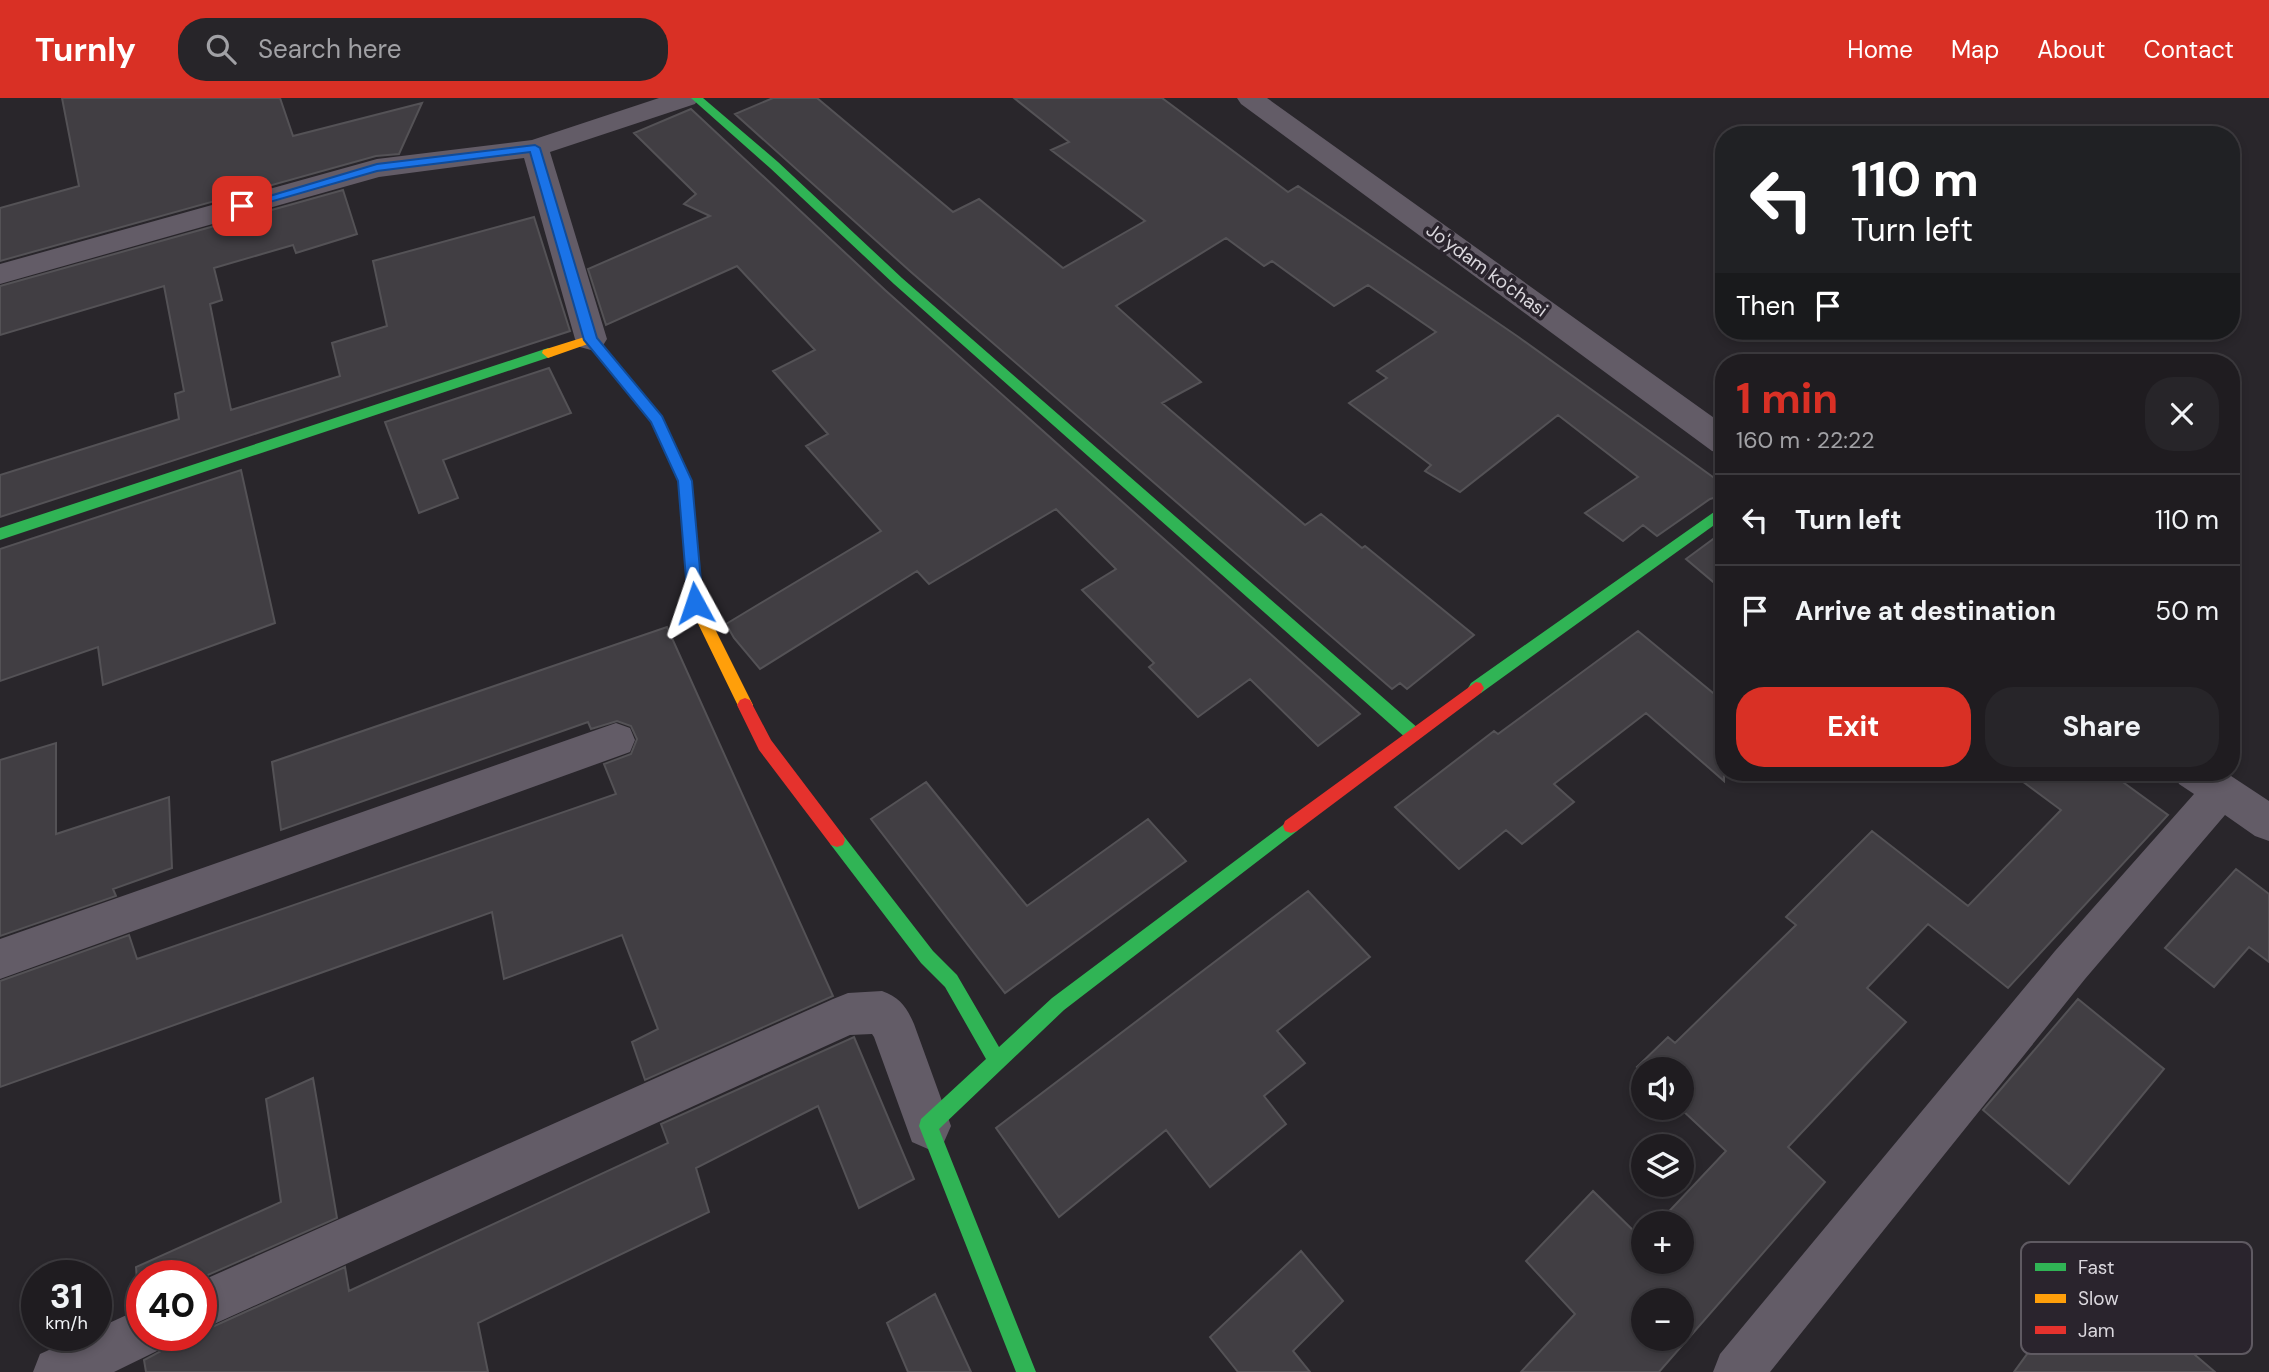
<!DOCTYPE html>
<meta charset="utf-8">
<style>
:root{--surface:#1f1c20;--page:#272529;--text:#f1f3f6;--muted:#a1a1a5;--line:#3c3a3e;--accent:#d93025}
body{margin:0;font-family:"DM Sans",sans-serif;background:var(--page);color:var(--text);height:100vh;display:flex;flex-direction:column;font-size:26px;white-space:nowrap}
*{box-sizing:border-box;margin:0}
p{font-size:23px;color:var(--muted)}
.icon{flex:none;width:38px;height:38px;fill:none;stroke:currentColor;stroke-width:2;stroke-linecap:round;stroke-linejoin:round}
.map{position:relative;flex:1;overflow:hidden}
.details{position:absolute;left:1715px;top:256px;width:525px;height:427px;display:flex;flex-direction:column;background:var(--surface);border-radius:28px;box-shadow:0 4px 10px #0003,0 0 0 2px var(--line)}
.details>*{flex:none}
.guide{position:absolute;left:1715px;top:28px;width:525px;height:214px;border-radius:28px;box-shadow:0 4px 10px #0003,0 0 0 2px var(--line);background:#202124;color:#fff;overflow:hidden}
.tools{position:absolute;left:1631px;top:959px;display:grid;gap:14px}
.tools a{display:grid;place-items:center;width:63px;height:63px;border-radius:50%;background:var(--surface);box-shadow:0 4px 10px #0003,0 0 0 2px var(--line);font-size:35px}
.speed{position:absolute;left:21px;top:1162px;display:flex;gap:14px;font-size:35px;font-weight:700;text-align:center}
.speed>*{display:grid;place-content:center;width:91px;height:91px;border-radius:50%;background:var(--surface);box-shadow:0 4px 10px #0003,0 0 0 2px var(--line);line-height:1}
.speed small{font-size:18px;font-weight:400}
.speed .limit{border:10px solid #d22;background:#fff;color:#111}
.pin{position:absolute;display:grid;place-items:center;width:60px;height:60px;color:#fff;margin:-30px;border-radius:14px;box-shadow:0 4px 10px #0006}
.me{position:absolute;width:77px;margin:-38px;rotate:355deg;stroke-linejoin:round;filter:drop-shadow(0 0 5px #0008)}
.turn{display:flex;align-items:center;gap:24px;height:147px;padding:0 21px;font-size:32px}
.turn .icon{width:91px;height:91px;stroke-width:2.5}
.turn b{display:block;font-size:49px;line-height:60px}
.then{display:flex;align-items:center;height:66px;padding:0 21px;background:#0003;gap:14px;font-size:26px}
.round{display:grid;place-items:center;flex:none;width:74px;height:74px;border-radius:28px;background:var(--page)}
.head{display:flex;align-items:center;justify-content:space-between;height:119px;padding:0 21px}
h1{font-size:42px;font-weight:700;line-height:52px;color:var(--accent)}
.cta{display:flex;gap:14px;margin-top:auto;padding:14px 21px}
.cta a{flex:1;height:80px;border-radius:28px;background:var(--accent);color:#fff;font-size:28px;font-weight:700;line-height:80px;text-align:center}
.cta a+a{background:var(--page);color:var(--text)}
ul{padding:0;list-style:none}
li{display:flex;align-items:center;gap:21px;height:91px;padding:0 21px;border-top:2px solid var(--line)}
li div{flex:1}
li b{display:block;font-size:26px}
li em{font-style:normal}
header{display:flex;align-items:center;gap:42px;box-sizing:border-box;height:98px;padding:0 35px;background:var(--accent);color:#fff}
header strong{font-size:33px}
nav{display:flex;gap:38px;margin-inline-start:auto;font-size:24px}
.search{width:490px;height:63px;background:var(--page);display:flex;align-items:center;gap:18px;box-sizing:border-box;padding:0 24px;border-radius:28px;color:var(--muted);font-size:26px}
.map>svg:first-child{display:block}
.building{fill:#413e43;stroke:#545256;stroke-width:2;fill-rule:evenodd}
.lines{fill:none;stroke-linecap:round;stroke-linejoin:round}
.street{fill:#635c67;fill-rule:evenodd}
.fast{fill:#30b455;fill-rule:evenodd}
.slow{fill:#ff9f0a;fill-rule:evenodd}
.jam{fill:#e5322d;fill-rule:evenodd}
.route{fill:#1a73e8;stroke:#114b97;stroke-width:2}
.labels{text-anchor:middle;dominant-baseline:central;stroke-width:7;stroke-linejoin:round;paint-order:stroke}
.far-street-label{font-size:19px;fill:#dad7dd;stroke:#2a242d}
.key{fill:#2a242d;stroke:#5f5a62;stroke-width:2}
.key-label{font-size:19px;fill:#dad7dd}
</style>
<header>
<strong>Turnly</strong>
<div class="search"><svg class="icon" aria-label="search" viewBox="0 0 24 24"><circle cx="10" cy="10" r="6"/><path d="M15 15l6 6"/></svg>Search here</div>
<nav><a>Home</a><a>Map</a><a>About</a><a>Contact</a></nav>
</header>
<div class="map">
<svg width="2269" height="1274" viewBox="0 0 2269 1274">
<rect width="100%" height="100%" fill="#29262b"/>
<path class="building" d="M62,0H280L293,38L422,5L399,56L376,58L0,163V110L79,88Z
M773,0H817L953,114L979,101L1063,170L1145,123L1051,52L1069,44L1014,0H1162L1288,94L1298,88L1517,238L1724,387V397L1710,401L1657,438L1643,427L1623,443L1585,415L1638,379L1558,317L1460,394L1425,373L1431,367L1349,305L1387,280L1377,273L1436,234L1368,187L1334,208L1272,163L1264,168L1226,140L1116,208L1201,284L1162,305L1305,427L1321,416L1362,450L1365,448L1474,537L1407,591L1400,585L1392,591L911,174L735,16Z
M691,11L885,192L1360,616L1318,648L1250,581L1198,619L1149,569L1154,565L1082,492L1116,471L1056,411L929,486L917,473L760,571L734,540L726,526L881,433L806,348L828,336L773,273L815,252L737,168L606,227L588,171L710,118L684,106L696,96L634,35Z
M343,92L357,136L296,155L293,147L214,170L222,202L210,206L231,312L340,278L332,245L387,228L373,163L534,119L570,233L0,419V377L179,321L175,296L184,293L164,188L0,237V188Z
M549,270L571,315L443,362L458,400L419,415L385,324Z
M241,372L275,525L103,587L98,549L0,583V451Z
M1724,433V493L1686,461Z
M667,529L833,898L645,982L632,944L658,931L622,837L504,881L492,814L0,989V883L129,837L137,861L616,696L604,666L631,656L637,641L631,628L617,623L591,631L588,624L281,732L272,664Z
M1638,533L1724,604V683L1646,615L1554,686L1574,704L1522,746L1506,732L1459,771L1395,709L1494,633L1498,636Z
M56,645V736L169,699L172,770L113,791L116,798L0,838V662Z
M2010,674H2109L2168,717L2008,890L1928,826L1867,890L1906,924L1788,1049L1825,1084L1659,1274H1521L1575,1216L1526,1163L1593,1093L1643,1142V1164H1682V1125H1658L1726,1053L1680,1010L1682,971H1643V974L1637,969L1668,939L1675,945L1796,827L1786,819L1872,733L1968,808L2061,712ZM1643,1202H1682V1241H1643Z
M926,684L1027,808L1148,721L1186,763L1005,895L871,721Z
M2236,771L2269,796V864L2249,849L2214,889L2165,850Z
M1308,793L1370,859L1277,933L1305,965L1264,998L1286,1026L1210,1089L1166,1032L1059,1119L996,1030Z
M2078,901L2164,971L2069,1086L1983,1012Z
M854,939L914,1081L859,1110L818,1008L696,1070L709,1114L478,1225L488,1274H146L144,1262L161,1253L168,1237H201V1234L345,1169L349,1193L668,1045L661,1026Z
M313,980L337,1120L201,1180V1178H142V1208H139L136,1169L281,1104L266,1001Z
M1301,1153L1343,1203L1293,1253L1310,1274H1238L1210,1239Z
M2091,1168L2215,1274H2014Z
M935,1196L971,1274H908L887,1225Z"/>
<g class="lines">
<path class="street" d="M659,0H699L695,6L550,54L607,241L602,249L591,252L580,249L575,241L524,60L379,79L0,186V166L377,61L532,42Z
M1237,0H1267L1724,327V356L1712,353L1241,6Z
M616,625L630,630L635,642L630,654L0,881V841Z
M2174,674H2225L2269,703V743L2255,738L2225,717L2085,881L1770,1274H1713L1720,1256L2055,853L2194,696L2179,686Z
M882,893C900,900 906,908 914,926L951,1028L944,1044L928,1051L912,1044L874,939L872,936L850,937L201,1232V1183L833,901L848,895Z
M142,1210V1237H166L159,1252L114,1274H33L40,1256L82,1237H96V1231Z"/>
<path class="fast" d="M691,0H703L778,64L902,180L1419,631L1421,636L1419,641L1413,643L1407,641L894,186L770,70Z
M548,250L553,252V258L0,442V430Z
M1724,407V420L1481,595H1471L1468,590L1471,585Z
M1291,721L1297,723L1299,728L1297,733L1064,912L939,1031L1036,1274H1016L919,1028L921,1021L986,961L945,889L921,865L831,747L829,742L831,737L837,735L843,737L933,853L957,877L999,949L1052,900Z"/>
<path class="slow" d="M591,237L596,238L662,319L692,383L702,505L753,607L750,612H740L688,505L678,383L651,324L588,246L548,260L542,255L543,252Z"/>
<path class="jam" d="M1476,584L1481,585L1484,590L1481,595L1297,733L1291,735L1285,733L1283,728L1285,723Z
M745,600L750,602L771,642L843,737L845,742L843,747L837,749L831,747L759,652L737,607L740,602Z"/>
</g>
<path class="route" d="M535,47L540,50L597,240L662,318L692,383L703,505L700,510L695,511L688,505L678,383L651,324L584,242L530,54L377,73L242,112L236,108L377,66Z"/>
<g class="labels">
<g class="far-street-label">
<text transform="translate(1487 172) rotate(36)">Jo'ydam ko'chasi</text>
</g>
</g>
<rect x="2021" y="1144" width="231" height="112" rx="10" class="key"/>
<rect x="2035" y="1165" width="31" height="8" fill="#30b455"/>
<rect x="2035" y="1196" width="31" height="9" fill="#ff9f0a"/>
<rect x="2035" y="1228" width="31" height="8" fill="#e5322d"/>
<g class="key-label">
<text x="2078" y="1176">Fast</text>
<text x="2078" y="1207">Slow</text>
<text x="2078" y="1239">Jam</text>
</g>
</svg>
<div class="tools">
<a><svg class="icon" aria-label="sound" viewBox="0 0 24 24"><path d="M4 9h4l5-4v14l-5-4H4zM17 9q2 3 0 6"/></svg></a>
<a><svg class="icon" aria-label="layers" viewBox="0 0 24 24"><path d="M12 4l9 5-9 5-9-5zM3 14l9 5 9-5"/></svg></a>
<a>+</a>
<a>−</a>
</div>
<div class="speed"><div>31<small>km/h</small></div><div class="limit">40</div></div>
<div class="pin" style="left:242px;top:108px;background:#d93025"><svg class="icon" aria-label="arrive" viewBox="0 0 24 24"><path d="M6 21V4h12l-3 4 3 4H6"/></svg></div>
<svg class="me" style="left:695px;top:505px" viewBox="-20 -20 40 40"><path d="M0-17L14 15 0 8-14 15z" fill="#1a73e8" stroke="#fff" stroke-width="4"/></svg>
<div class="guide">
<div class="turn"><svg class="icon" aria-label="left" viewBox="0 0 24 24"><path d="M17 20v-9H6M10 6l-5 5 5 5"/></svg><div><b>110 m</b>Turn left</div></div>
<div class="then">Then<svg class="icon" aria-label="arrive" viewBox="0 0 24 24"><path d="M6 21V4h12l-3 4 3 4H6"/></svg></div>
</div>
<section class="details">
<div class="head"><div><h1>1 min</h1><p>160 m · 22:22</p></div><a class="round"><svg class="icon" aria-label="close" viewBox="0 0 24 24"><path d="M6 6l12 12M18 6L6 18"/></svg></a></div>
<ul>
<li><svg class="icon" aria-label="left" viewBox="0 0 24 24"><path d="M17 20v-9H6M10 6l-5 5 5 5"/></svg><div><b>Turn left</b></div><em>110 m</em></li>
<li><svg class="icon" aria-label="arrive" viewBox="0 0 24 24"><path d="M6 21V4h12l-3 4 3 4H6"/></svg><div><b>Arrive at destination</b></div><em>50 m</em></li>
</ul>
<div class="cta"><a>Exit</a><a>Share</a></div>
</section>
</div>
